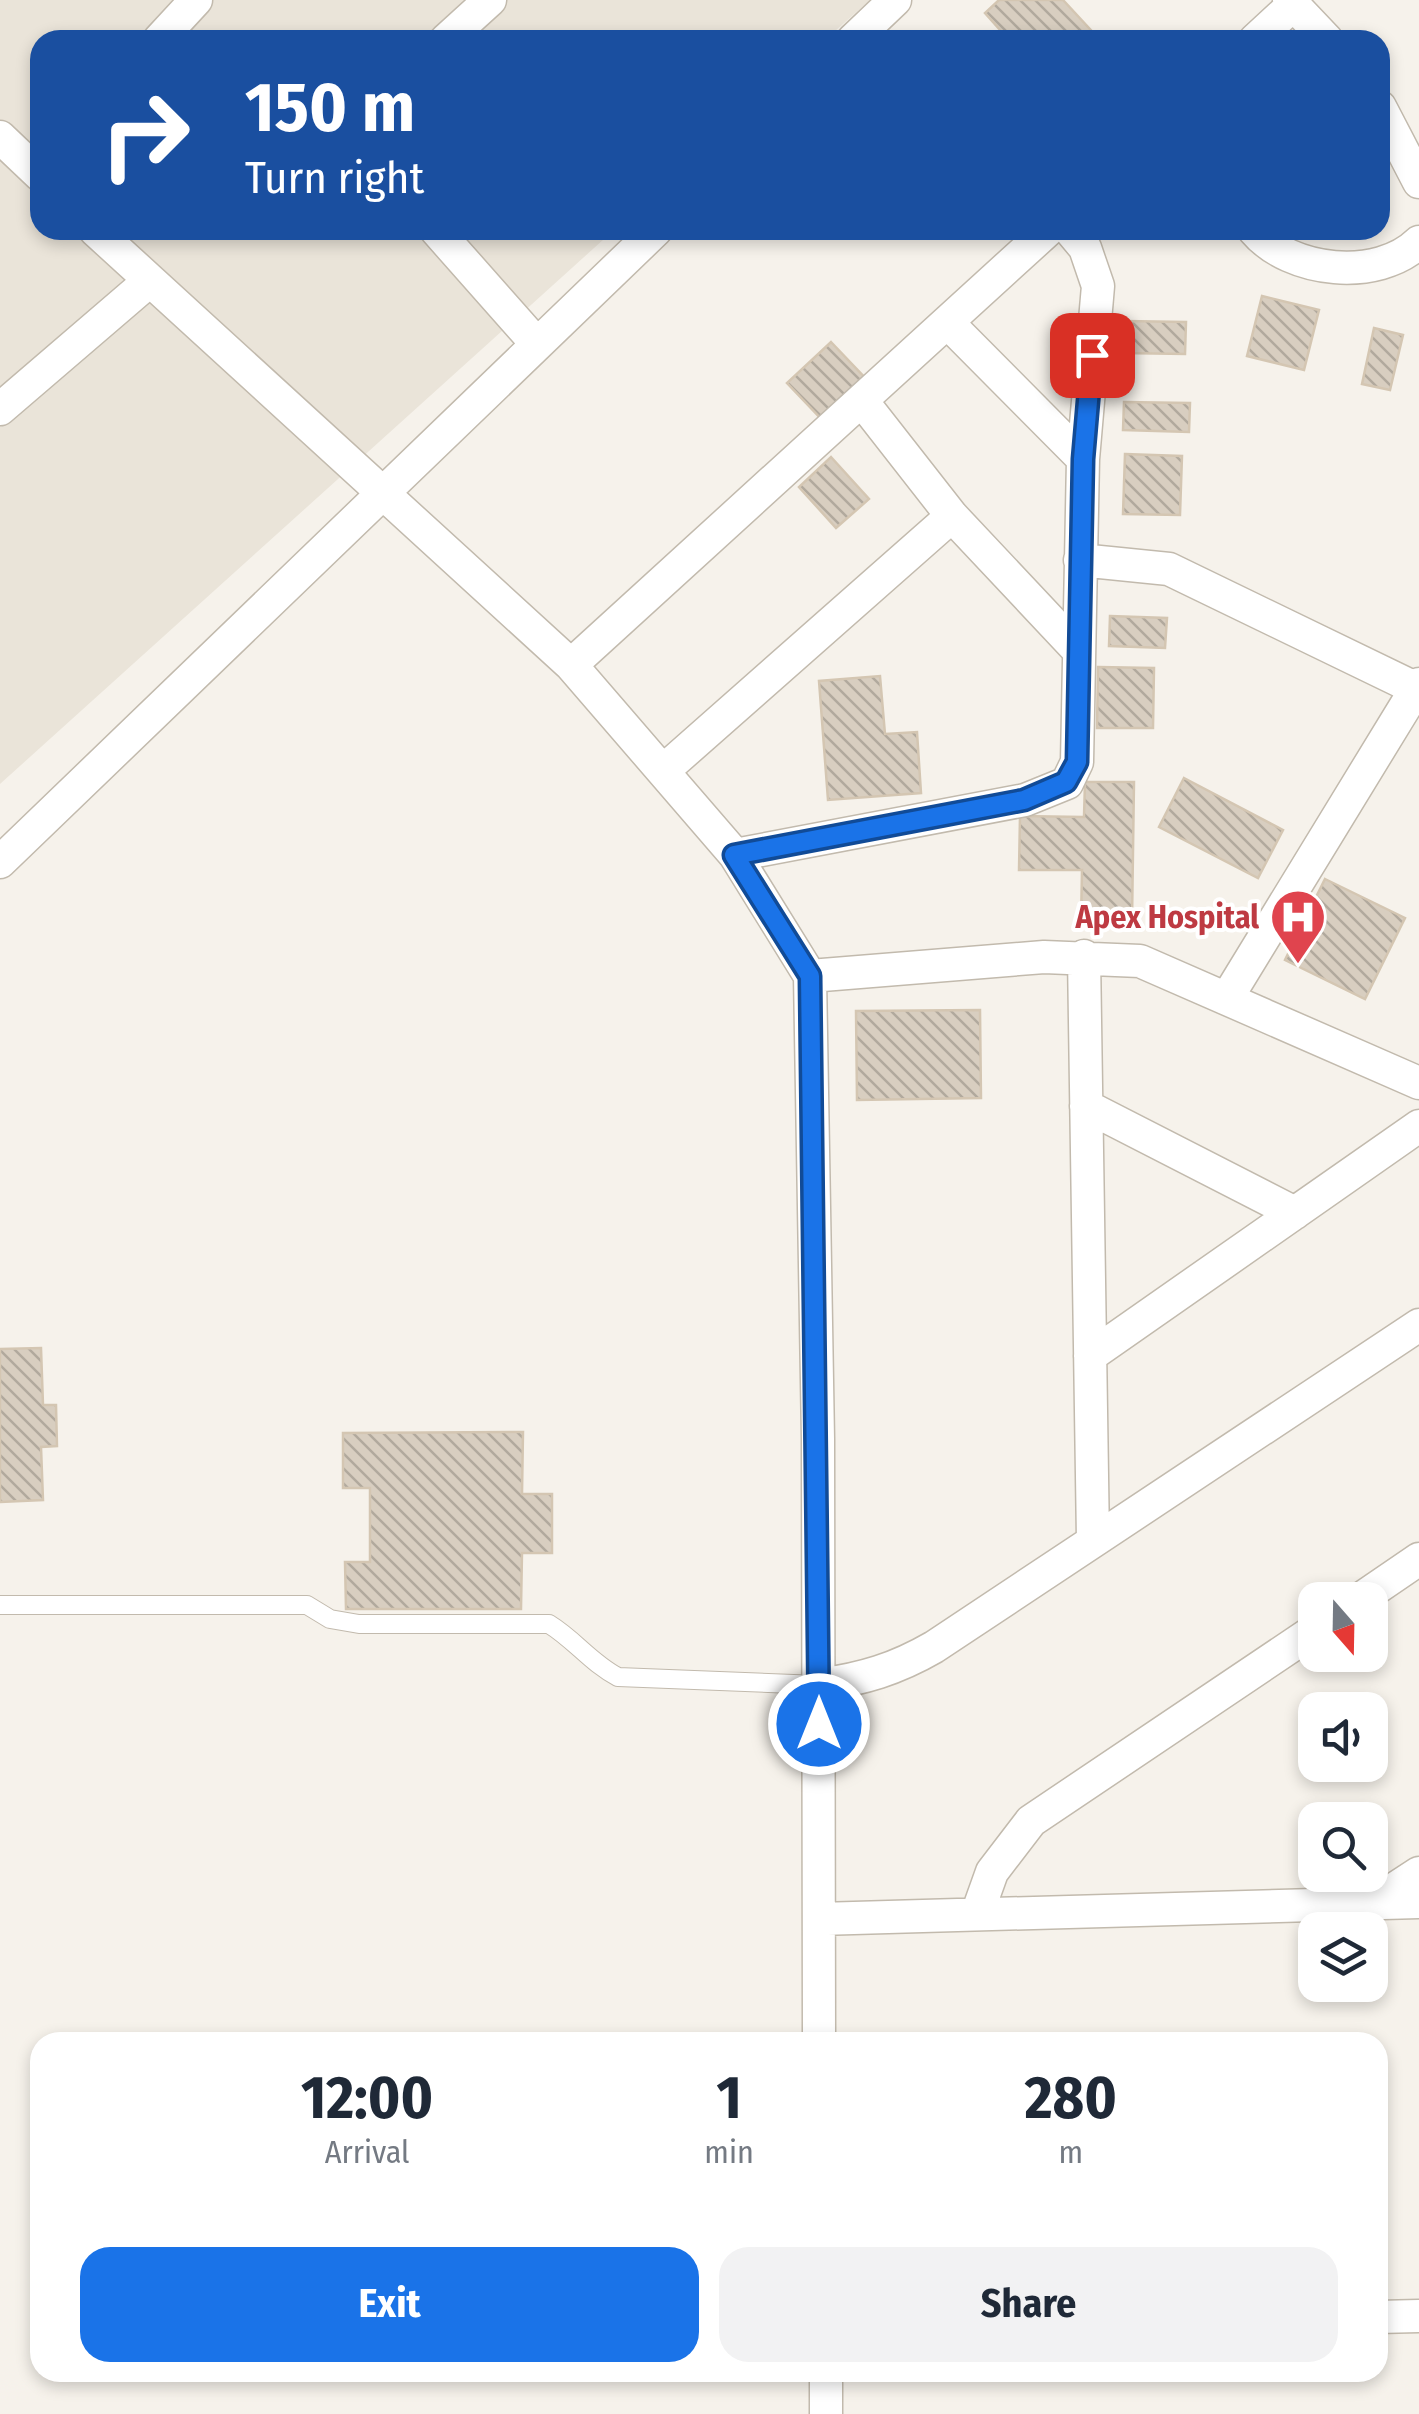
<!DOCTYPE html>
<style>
:root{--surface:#fff;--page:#f2f2f3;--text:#1f2937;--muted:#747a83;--accent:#1a73e8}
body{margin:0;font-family:"Fira Sans Condensed",sans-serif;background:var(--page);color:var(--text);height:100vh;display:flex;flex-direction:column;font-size:38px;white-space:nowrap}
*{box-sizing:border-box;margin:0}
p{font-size:32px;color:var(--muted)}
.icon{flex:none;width:55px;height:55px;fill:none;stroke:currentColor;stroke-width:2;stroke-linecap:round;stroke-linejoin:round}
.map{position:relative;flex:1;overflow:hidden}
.details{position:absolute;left:30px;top:2032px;width:1358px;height:350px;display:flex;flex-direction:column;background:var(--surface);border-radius:30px;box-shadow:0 5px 15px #0003}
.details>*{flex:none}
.guide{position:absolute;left:30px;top:30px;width:1360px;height:210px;border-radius:30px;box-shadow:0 5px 15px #0003;background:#1a4fa0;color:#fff;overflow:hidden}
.needle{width:65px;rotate:160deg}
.fabs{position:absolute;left:1298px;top:1582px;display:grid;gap:20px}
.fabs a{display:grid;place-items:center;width:90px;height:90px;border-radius:20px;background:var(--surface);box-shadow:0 5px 15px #0003;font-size:50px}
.pin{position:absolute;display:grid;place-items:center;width:85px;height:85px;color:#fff;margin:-42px;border-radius:20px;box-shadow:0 5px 15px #0006}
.me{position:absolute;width:110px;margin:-55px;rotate:0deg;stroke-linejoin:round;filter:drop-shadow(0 0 8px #0008)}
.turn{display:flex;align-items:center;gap:35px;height:210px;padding:0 50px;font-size:45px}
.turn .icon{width:130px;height:130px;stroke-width:2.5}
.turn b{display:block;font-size:70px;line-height:85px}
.eta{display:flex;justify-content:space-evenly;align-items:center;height:170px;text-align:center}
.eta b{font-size:60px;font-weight:700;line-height:70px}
.action{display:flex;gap:20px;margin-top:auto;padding:20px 50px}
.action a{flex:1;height:115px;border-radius:30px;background:var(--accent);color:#fff;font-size:40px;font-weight:700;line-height:115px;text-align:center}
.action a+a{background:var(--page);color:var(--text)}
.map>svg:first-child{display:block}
.residential{fill:#eae4d9}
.building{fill:url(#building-back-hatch);stroke:#d4c6b2;stroke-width:2.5}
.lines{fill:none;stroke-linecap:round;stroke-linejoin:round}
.lane-casing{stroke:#c2baad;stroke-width:20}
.street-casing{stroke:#c2baad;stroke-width:35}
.lane{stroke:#fff;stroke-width:18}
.street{stroke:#fff;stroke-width:32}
.route-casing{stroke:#114b97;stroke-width:25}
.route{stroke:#1a73e8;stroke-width:18}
.labels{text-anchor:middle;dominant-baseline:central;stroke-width:8;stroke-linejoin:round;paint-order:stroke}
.health-label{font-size:32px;font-weight:bold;fill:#be3a42;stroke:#fff;text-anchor:end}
</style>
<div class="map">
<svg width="1419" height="2414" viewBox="0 0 1419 2414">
<defs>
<pattern id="building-back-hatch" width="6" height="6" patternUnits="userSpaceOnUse" patternTransform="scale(2.5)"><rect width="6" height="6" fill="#d8cec0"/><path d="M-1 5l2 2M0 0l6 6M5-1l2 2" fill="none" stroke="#b1a99d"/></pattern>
</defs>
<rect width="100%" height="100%" fill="#f6f2eb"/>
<path class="residential" d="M0,0H870L825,40H40V230H614L0,784Z"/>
<path class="building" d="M999,0H1063L1100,40H1009L985,13Z
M1262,296L1319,310L1304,370L1247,356Z
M1124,321L1186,322L1185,354L1122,353Z
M1374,328L1403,335L1390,390L1362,384Z
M831,342L870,383L826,424L787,383Z
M1124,402L1190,403L1189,432L1123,430Z
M1125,454L1182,456L1180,515L1123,514Z
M831,457L869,499L836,528L799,487Z
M1110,616L1167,618L1165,648L1109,646Z
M1098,667L1154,668L1153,728H1097Z
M880,676L885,734L917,732L921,793L828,800L819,681Z
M1184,778L1283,830L1258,878L1159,827Z
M1085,782H1134L1132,922L1081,921L1082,870H1019L1020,816L1084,817Z
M1325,879L1405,918L1365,999L1285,960Z
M980,1010L981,1098L857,1100L856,1011Z
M41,1348L43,1405H56L57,1446L41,1447L43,1500L0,1502V1349Z
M523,1432L522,1494H552V1553H522L521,1609H346L345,1562H370V1488H343V1433Z"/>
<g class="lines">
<g class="lane-casing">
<path id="lane" d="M0,1605H307L330,1619L359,1624H549C575,1640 591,1663 618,1677L819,1685"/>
</g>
<g class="street-casing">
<path id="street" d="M1289,0L1327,40
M159,40L196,0
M446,40L490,0
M853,40L895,0
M1255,40L1294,4
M1380,107L1419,182
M0,137L40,175
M95,230L571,665L735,855L810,976L818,1439L819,2042
M436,230L537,344
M1254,230C1290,273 1378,282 1419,242
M948,323L1083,459
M862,401L952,516L1077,649
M0,409L148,282
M1080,560L1169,569L1419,690
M571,665L1048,230
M663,771L952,516
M735,855L1025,800L1067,783L1077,762L1083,459L1098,286L1085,248L1070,230
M0,862L656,230
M1084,956L1093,1541
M810,976L1044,957L1140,961L1419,1083
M1227,998L1419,684
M1086,1106L1295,1213
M1090,1356L1419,1126
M1359,1600L1419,1559
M819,1685C863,1679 896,1669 934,1647L1419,1325
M1373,1903L1419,1873
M977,1914L992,1872L1031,1821L1315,1630
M819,1919L1419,1902
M1378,2317L1419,2316
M826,2372V2414"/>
</g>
<use href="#lane" class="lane"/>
<use href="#street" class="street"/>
</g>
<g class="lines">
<g class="route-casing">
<path id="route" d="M819,1724L810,976L734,855L1024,800L1066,782L1077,762L1083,459L1092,355"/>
</g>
<use href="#route" class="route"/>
</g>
<defs>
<g id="hospital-pin" transform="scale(2.875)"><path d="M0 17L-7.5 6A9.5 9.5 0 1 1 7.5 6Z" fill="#e0444e" stroke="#fff"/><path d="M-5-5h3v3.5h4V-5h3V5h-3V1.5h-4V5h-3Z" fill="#fff"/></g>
</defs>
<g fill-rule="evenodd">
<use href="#hospital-pin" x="1298" y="917"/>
</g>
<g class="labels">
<g class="health-label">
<text x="1259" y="917">Apex Hospital</text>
</g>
</g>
</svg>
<div class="fabs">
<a><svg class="needle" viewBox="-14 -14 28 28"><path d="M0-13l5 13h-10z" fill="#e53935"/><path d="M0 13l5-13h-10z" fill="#747a83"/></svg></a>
<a><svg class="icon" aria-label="sound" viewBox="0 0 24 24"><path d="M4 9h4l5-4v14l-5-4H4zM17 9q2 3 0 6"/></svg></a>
<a><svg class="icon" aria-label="search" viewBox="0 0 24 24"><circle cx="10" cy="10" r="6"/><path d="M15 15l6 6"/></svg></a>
<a><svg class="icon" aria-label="layers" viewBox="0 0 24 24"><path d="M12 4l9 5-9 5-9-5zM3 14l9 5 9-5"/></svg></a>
</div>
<div class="pin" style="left:1092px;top:355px;background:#d93025"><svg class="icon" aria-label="arrive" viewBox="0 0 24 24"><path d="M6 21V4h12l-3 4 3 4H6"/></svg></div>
<svg class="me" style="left:819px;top:1724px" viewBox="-20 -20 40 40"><circle r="17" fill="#1a73e8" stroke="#fff" stroke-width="3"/><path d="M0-11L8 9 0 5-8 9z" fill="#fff"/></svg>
<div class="guide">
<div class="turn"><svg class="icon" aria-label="right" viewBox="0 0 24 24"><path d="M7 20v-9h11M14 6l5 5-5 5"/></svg><div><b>150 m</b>Turn right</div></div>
</div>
<section class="details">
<div class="eta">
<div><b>12:00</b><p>Arrival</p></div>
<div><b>1</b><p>min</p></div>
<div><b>280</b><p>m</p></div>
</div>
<div class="action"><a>Exit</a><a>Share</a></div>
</section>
</div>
